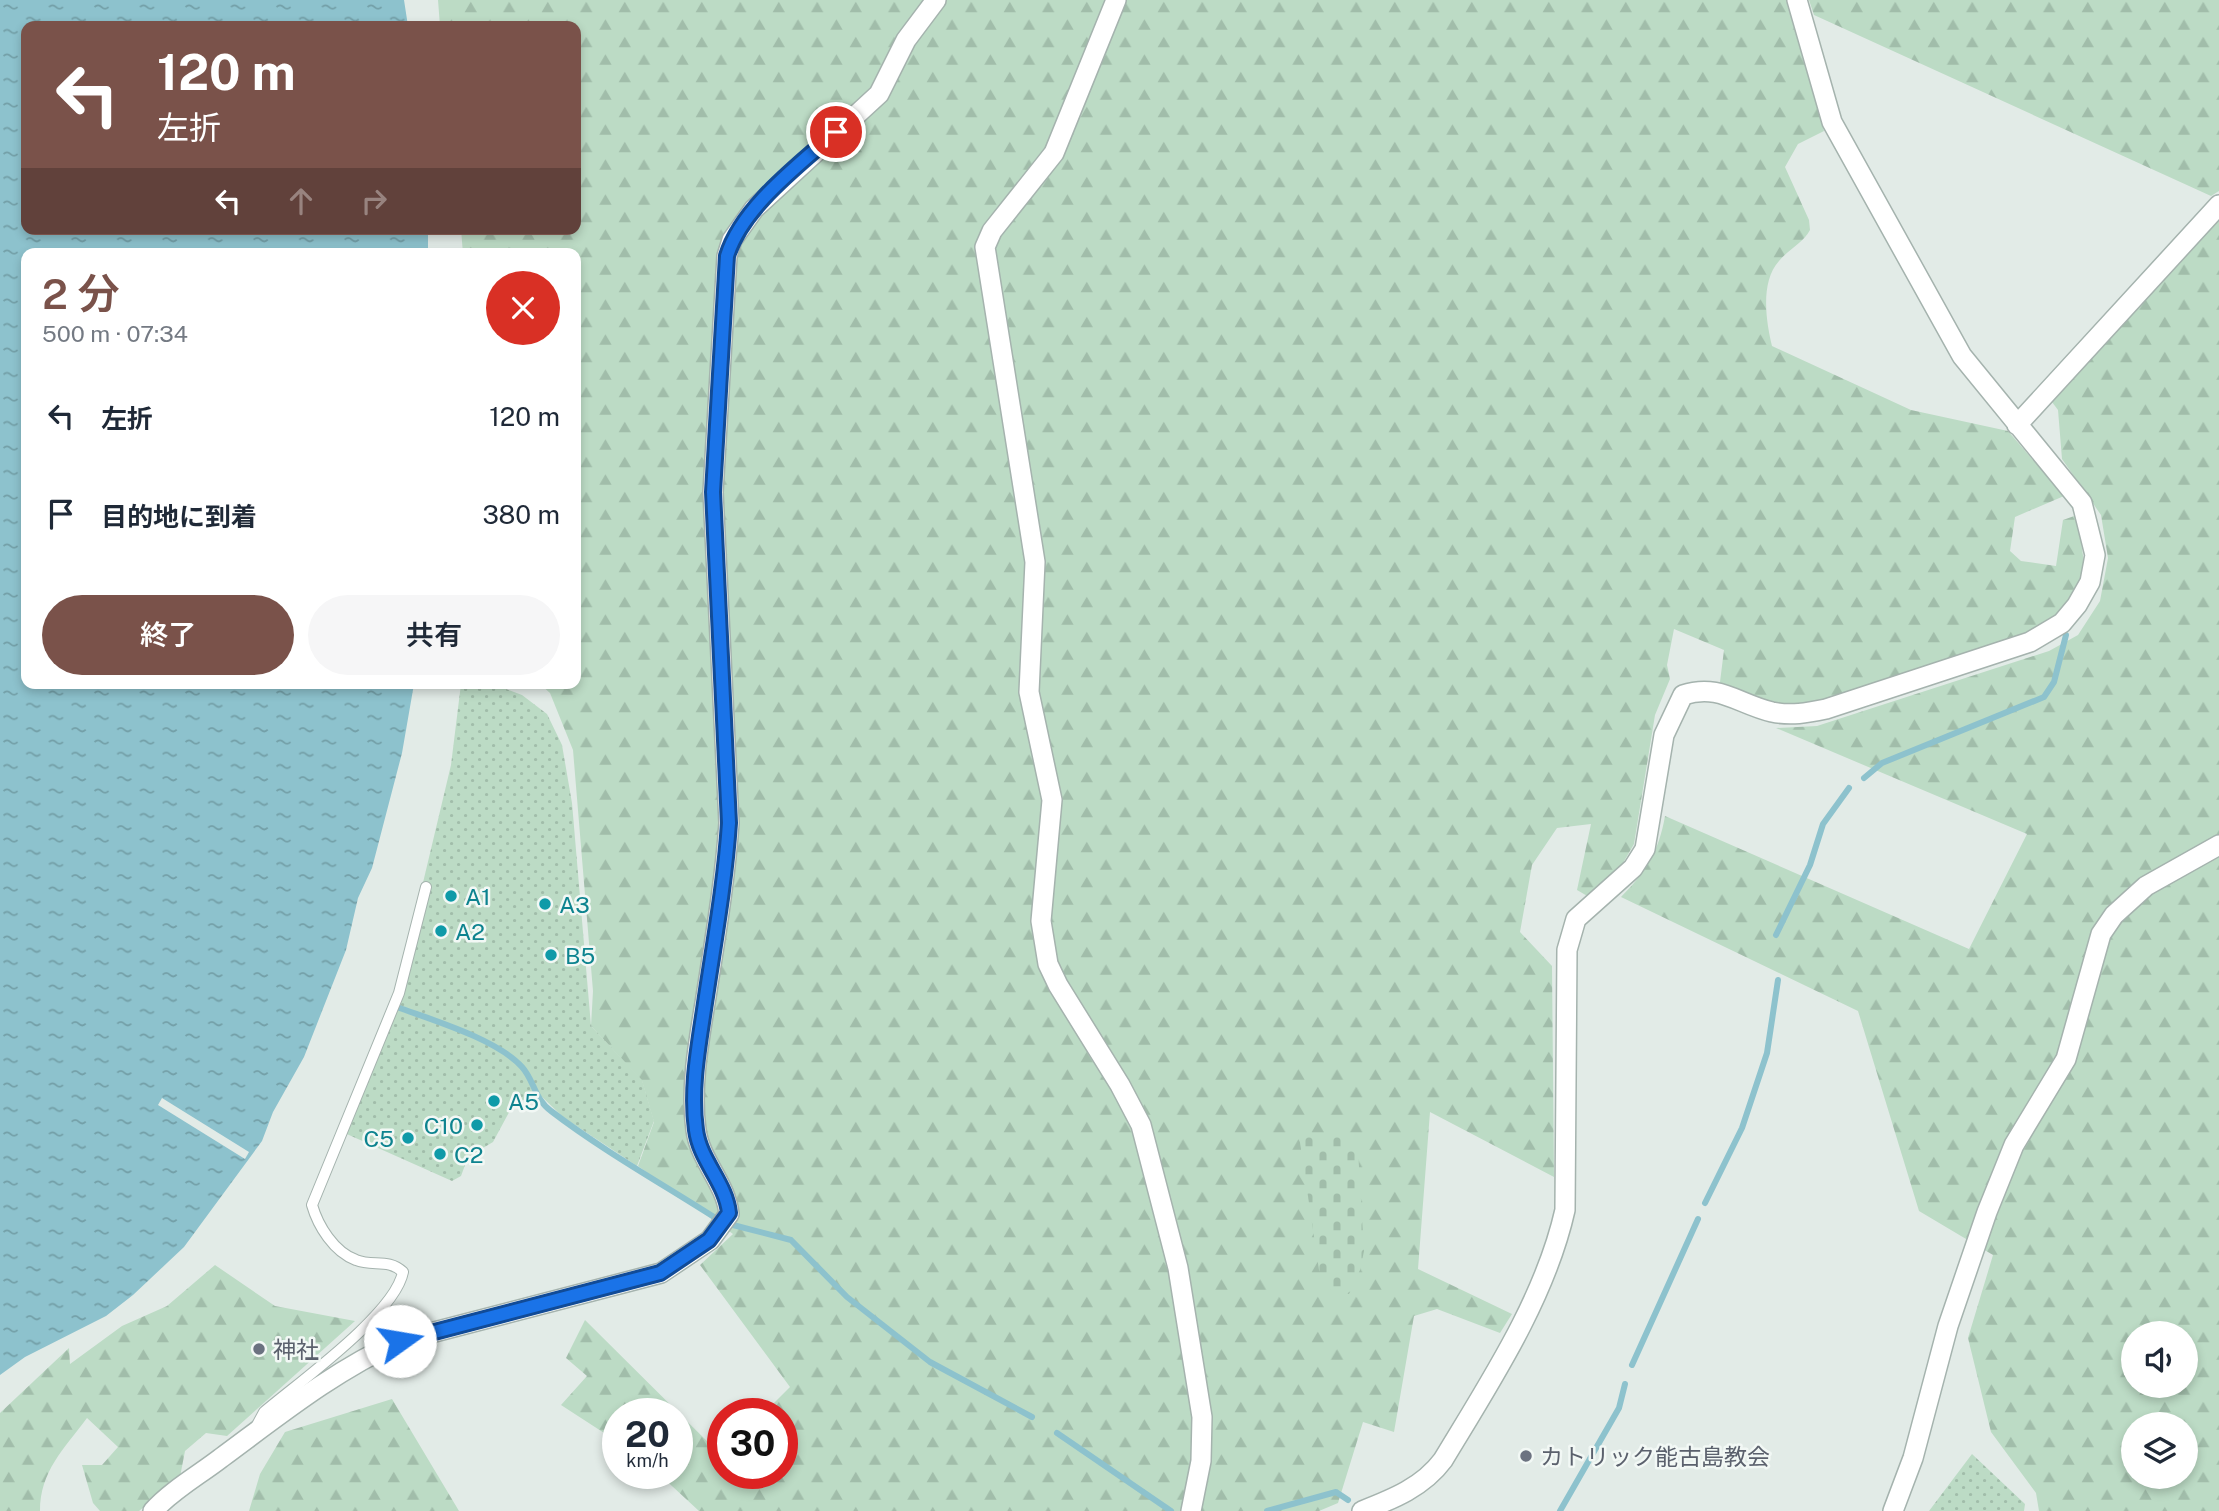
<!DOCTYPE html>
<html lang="ja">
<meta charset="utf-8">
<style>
:root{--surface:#fff;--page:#f6f6f7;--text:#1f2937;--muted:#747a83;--accent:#7a524a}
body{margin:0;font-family:"Public Sans","Noto Sans JP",sans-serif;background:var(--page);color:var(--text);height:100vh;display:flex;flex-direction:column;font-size:26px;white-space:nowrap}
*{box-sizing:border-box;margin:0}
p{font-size:23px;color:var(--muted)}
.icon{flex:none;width:38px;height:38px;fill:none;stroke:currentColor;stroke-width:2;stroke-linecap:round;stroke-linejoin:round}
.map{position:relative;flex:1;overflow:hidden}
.sheet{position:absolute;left:21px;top:248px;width:560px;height:441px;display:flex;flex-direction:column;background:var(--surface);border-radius:14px;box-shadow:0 4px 10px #0003}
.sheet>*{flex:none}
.guide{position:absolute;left:21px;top:21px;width:560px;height:214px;border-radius:14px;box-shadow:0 4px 10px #0003;background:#7a524a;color:#fff;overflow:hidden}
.buttons{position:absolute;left:2121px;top:1321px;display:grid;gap:14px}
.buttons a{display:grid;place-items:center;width:77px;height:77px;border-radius:50%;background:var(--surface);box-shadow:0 4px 10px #0003;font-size:35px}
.speed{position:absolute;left:602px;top:1398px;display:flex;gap:14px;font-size:35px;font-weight:700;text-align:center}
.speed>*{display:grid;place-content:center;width:91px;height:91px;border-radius:50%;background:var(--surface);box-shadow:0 4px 10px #0003;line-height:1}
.speed small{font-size:18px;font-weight:400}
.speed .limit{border:10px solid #d22;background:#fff;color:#111}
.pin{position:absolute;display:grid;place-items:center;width:60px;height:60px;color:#fff;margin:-30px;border:4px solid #fff;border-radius:50%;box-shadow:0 2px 7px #0007}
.me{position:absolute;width:77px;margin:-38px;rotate:77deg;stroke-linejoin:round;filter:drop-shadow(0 0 5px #0008)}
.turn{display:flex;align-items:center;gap:24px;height:147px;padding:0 21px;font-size:32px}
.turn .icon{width:91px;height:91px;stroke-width:2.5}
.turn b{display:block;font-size:49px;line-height:60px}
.lanes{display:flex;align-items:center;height:66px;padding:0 21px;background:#0003;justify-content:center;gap:35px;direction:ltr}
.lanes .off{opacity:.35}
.round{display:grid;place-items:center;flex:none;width:74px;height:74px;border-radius:37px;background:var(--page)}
.summary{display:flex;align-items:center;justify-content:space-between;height:119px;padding:0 21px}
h1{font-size:42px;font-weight:600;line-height:52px;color:var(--accent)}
.primary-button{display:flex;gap:14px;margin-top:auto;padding:14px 21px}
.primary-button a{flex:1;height:80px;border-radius:42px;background:var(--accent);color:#fff;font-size:28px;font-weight:600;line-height:80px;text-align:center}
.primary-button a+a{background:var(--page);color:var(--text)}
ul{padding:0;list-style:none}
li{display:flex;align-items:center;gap:21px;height:98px;padding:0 21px}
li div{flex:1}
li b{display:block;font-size:26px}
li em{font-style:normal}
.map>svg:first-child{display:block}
.forest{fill:url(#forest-firs);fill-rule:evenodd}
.cemetery{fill:url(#cemetery-stones)}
.park{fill:url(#park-dots)}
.water{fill:url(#water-ripples)}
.pier{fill:#e2ebe7}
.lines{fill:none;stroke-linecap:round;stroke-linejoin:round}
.stream{stroke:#8dc2cd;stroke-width:6}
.lane-casing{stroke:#a5b3ae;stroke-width:12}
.street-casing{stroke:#a5b3ae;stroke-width:22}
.lane{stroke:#fff;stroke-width:10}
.street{stroke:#fff;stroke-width:19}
.route-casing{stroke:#114b97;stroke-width:18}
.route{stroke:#1a73e8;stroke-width:12}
.culture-dot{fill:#0f9aa8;stroke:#f2f8f5;stroke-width:2.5}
.worship-dot{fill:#6b7280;stroke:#f2f8f5;stroke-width:2.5}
.labels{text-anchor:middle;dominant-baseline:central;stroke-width:5;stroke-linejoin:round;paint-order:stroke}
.culture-label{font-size:23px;fill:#0d838f;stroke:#f2f8f5;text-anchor:start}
.worship-label{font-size:23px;fill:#5b616d;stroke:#f2f8f5;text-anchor:start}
</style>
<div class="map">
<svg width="2219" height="1511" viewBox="0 0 2219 1511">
<defs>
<pattern id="forest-firs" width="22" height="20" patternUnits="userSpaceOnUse" patternTransform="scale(1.75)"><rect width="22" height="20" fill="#bcdbc5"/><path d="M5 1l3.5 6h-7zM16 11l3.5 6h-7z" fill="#a1bdaa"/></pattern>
<pattern id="cemetery-stones" width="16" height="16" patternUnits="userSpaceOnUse" patternTransform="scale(1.75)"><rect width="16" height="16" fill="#bcdbc5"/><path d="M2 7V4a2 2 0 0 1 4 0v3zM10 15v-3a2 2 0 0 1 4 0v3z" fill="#a1bdaa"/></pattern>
<pattern id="park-dots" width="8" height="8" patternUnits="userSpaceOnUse" patternTransform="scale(1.75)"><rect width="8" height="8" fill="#bcdbc5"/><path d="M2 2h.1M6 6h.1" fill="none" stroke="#a1bdaa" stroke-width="1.8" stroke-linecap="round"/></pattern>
<pattern id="water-ripples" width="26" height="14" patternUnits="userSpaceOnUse" patternTransform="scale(1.75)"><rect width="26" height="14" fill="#8dc2cd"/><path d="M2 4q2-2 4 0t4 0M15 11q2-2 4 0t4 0" fill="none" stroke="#739fa7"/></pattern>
</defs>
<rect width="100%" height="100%" fill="#e2ebe7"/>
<path class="forest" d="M438,0H1786L1824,131L1798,144L1785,167L1809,220L1810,230C1803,243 1789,249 1779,261C1760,282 1766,321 1772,346L1911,410L2008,431L2064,496L2015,517L2010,551L2021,561L2056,566L2063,520L2077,515L2085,569L2072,603L2041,626L1974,655L1798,710L1719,690L1724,650L1674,629L1667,665L1670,679L1655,715L1634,844L1623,863L1589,897L1577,890L1591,824L1557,828L1532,865L1520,932L1552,966L1554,1177L1430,1112L1418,1269L1512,1314L1500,1333L1437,1309L1414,1316L1394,1432L1363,1422L1338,1503L1319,1511H699L659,1474H677V1414H618V1442L561,1405L587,1376L566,1358L585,1320L723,1457V1474H782V1414H763L790,1387L700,1265L733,1234L638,1166L654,1122L642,1081L591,1026L593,991L573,750L550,693L540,684H576V254H463L461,229H576V26H440Z
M1809,0H2219V191L2211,196L1814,15Z
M2219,215V1511H2039L2036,1493L1991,1432L1968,1338L1993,1255L1919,1211L1858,1011L1621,897C1646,872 1659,851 1665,816L1969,949L2027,834L1776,728L1817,726L2049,651L2078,635L2100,601L2108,558L2101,515L2062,459L2058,410L2052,402ZM2133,1334H2186V1386H2133ZM2133,1424H2186V1477H2133Z
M215,1265L275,1306L355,1321L227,1436L206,1433L185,1451L180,1477L139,1511H100L93,1503L82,1465H102L118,1447L87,1418C64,1449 40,1471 40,1511H0V1413L69,1348L70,1364L122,1326L167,1306Z
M392,1399L459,1511H249L260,1474L285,1432Z"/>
<path class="cemetery" d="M1357,1133L1364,1251L1360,1270L1349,1294L1331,1291L1319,1270L1299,1136Z"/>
<path class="park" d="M461,684H492L522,695L547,714L562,745L572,803L591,1026L642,1080L654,1121L637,1166L563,1117L540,1095L514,1103L493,1142L468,1157L461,1176L452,1181L340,1131L401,975L451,765Z
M1972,1454L2025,1504L2024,1511H1929Z"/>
<path class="water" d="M0,0H404L408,26H26V229H428V254H26V684H414L402,753L372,868L358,898L346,950L304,1057L273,1112L262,1141L184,1247L133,1295L106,1316L25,1357L0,1375Z"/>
<path class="pier" d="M162,1098L249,1152L245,1159L158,1105Z"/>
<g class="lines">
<path class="stream" d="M1864,778L1882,763L2044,697L2054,682L2066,635
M1776,935L1810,865L1823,824L1849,788
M397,1007C432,1020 497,1039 522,1067C534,1080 535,1100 551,1111C602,1150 659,1182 714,1217
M1705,1203L1742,1128L1767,1053L1778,980
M733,1225L791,1240L847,1297L930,1362L1032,1417
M1632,1365L1698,1219
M1057,1433L1171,1511
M1267,1511L1336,1492L1348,1500
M1560,1511L1619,1408L1625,1384"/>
<g class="lane-casing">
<path id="lane" d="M257,1425L264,1412C298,1383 395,1314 403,1272C388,1258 373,1267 356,1260C334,1252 318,1226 312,1205L399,993L426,887"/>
</g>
<g class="street-casing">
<path id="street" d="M1116,0L1054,153L992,231L985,247L1035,562L1029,692L1052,800L1041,921L1048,964L1058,985L1120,1085L1141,1125L1178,1268L1202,1417L1201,1461L1191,1511
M2017,425L2219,205
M153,1511C172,1490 199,1475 221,1458C278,1416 335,1370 400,1341L661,1273L710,1240L729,1214C726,1183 700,1161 696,1130C690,1087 699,1040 706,997C715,939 725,881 729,823L713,492L727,256L732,240L754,209L879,94L906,40L936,0
M1362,1511C1393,1499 1423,1487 1443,1460C1490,1382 1545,1299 1565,1210L1567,950L1576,919L1633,868L1645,849L1664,735L1683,695C1719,683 1738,704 1772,712C1791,716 1807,713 1826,709L2030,642L2062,623L2077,605L2090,582L2095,555L2082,503L1962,356L1832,122L1797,0
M1893,1511L1913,1458L1948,1326L1987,1212L2014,1145L2066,1059L2101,934L2114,915L2146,886L2219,845"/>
</g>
<use href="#lane" class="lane"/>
<use href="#street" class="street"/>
</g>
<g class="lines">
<g class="route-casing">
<path id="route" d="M400,1341L660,1273L709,1240L729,1213C726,1183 700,1161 696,1130C690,1088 699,1044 705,1003C714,943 725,883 729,823L713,492L727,256C742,207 799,165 836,132"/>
</g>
<use href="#route" class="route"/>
</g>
<g class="culture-dot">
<circle cx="451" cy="896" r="7"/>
<circle cx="545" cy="904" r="7"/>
<circle cx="441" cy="931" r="7"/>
<circle cx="551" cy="955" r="7"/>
<circle cx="494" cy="1101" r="7"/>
<circle cx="477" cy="1125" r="7"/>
<circle cx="408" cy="1138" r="7"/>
<circle cx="440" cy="1154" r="7"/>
</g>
<g class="worship-dot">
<circle cx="259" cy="1349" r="7"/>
<circle cx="1526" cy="1456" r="7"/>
</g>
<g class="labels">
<g class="culture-label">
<text x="465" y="896">A1</text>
<text x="559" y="904">A3</text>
<text x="455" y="931">A2</text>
<text x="565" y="955">B5</text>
<text x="508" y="1101">A5</text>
<text x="463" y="1125" text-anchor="end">C10</text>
<text x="394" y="1138" text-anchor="end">C5</text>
<text x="454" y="1154">C2</text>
</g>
<g class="worship-label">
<text x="273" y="1349">神社</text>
<text x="1540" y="1456">カトリック能古島教会</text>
</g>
</g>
</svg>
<div class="buttons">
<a><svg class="icon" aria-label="sound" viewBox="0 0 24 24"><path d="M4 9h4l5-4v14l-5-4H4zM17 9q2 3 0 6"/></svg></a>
<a><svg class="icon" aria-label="layers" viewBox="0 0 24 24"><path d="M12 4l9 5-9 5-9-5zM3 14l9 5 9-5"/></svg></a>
</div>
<div class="speed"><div>20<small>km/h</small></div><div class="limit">30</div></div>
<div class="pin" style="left:836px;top:132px;background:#d93025"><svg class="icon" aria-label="arrive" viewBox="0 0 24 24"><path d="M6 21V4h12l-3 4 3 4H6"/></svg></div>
<svg class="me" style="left:400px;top:1341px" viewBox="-20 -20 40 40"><circle r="19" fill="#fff"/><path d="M0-13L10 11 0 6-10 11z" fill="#1a73e8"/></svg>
<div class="guide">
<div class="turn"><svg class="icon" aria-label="left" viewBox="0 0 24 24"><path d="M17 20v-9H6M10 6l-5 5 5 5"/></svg><div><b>120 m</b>左折</div></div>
<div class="lanes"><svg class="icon" aria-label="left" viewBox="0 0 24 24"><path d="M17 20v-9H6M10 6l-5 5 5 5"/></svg><svg class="icon off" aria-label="ahead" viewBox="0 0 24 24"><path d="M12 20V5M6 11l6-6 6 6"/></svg><svg class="icon off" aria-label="right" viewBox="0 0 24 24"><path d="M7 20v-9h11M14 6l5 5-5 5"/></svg></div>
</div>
<section class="sheet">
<div class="summary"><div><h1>2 分</h1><p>500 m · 07:34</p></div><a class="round" style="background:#d93025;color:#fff"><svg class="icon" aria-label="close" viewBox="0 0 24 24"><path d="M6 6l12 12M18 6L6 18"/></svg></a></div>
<ul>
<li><svg class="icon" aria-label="left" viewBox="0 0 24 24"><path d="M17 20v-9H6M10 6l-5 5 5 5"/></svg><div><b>左折</b></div><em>120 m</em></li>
<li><svg class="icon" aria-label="arrive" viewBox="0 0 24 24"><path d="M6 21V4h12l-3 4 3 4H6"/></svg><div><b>目的地に到着</b></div><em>380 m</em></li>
</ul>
<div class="primary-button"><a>終了</a><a>共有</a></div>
</section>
</div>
